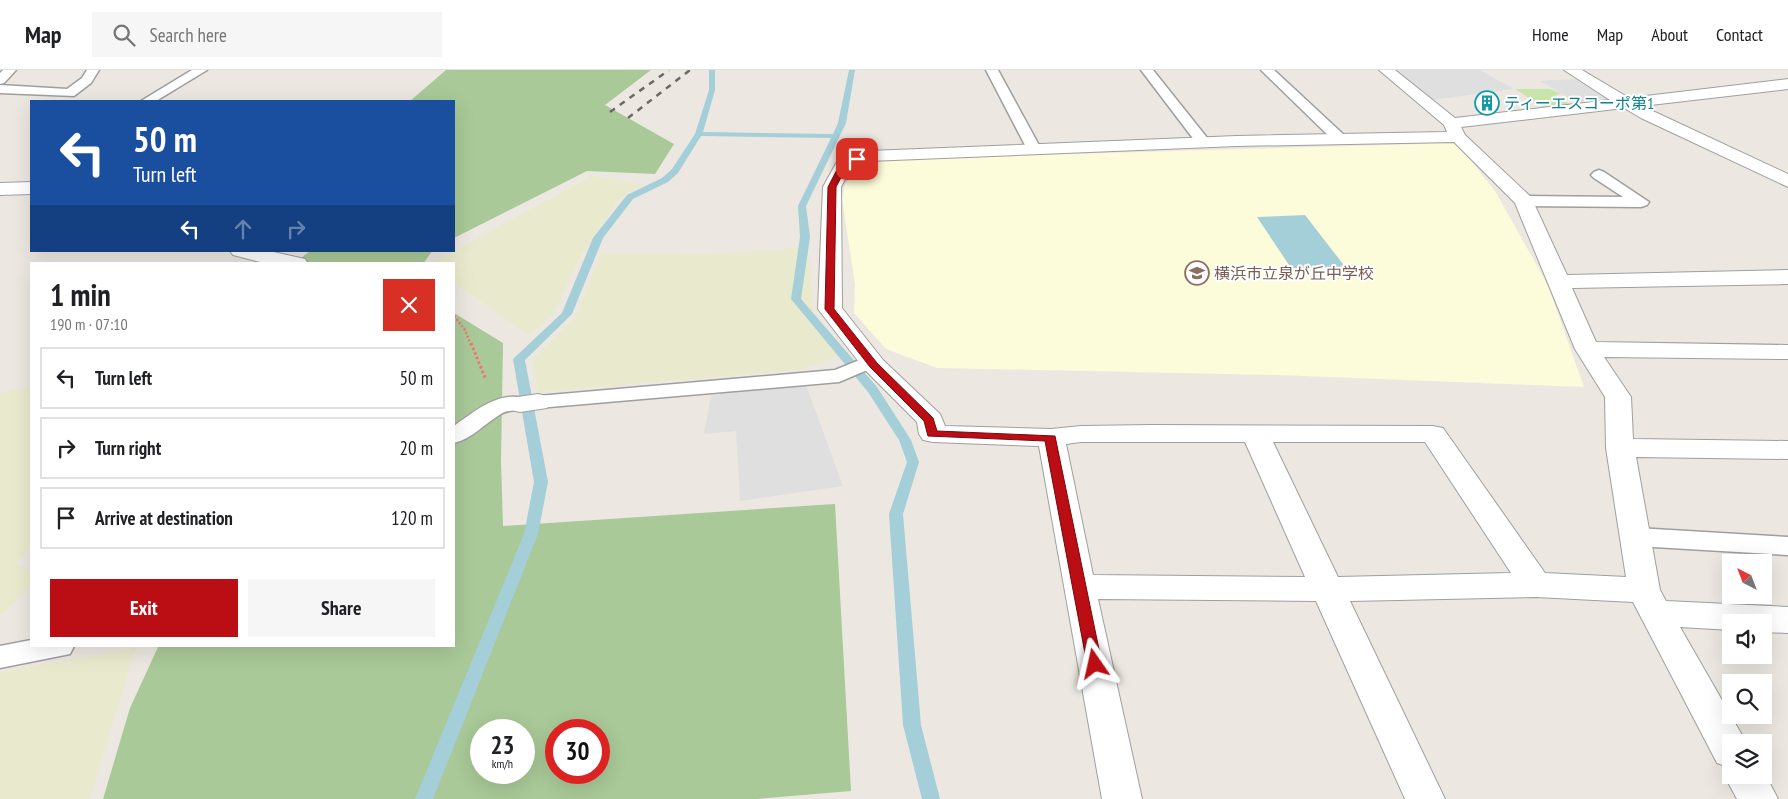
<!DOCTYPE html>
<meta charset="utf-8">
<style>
:root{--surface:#fff;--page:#f6f6f6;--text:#202124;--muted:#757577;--line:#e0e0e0;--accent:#ba0d14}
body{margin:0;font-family:"PT Sans Narrow","Noto Sans JP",sans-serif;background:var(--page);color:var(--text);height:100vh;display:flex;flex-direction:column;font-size:19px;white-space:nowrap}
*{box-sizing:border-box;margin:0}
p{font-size:16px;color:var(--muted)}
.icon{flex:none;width:28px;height:28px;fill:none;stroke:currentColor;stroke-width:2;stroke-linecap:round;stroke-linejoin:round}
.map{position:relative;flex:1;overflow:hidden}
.details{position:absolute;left:30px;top:192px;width:425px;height:385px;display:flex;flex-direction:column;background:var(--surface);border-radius:0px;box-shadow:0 5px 20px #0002}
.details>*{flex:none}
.hud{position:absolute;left:30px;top:30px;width:425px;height:152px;border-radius:0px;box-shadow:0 5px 20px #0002;background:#1a4fa0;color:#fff;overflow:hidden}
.needle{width:32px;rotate:318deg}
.fabs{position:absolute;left:1722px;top:484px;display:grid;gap:10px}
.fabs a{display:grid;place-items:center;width:50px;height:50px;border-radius:0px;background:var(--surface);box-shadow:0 5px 20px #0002;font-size:25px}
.speed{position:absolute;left:470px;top:649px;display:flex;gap:10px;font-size:25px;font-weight:700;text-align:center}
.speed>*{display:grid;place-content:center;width:65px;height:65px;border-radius:50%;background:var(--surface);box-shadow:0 5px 20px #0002;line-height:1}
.speed small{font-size:12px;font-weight:400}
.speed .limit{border:8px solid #d22;background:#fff;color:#111}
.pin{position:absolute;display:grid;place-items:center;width:42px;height:42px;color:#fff;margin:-21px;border-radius:10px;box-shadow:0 2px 8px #0006}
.me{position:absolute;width:55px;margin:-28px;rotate:349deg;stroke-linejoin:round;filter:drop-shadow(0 0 4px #0008)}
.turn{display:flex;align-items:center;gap:18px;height:105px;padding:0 20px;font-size:22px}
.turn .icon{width:65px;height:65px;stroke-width:2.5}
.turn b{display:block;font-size:35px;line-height:42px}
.lanes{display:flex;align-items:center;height:48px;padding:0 20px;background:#0003;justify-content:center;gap:25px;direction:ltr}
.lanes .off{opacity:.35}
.round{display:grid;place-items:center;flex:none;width:52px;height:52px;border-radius:0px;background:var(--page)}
.summary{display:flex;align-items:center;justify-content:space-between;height:85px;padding:0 20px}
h1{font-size:30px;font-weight:700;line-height:38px}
.cta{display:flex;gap:10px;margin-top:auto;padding:10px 20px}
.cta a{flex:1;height:58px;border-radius:0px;background:var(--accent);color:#fff;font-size:20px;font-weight:700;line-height:58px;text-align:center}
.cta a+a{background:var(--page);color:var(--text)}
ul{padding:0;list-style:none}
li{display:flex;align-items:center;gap:15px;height:62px;margin:0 10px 8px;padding:0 10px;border:2px solid var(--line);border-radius:0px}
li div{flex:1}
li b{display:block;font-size:19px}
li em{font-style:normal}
header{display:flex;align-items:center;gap:30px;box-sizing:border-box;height:70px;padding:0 25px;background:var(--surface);border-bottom:1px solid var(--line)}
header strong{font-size:24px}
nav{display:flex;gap:28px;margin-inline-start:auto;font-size:18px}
.search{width:350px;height:45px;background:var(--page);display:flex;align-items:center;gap:12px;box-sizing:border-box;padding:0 18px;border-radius:0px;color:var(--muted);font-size:19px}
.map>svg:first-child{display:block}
.education{fill:#fcfbda}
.farmland{fill:#e9eacd}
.grass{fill:#c9e4aa}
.forest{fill:#a9c998;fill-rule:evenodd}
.parking{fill:#dfdfdf}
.water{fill:#a4ced8}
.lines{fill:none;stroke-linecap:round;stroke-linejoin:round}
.stream{fill:#a4ced8;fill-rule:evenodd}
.lane-casing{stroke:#9f9f9f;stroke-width:3}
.street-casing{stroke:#9f9f9f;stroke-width:2}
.path-far1{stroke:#f0766e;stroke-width:2.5;stroke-dasharray:2 2;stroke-linecap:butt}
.path{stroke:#f0766e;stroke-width:3;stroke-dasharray:2.5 2.5;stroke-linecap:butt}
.lane{fill:#fff;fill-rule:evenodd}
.street{fill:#fff;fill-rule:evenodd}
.rail{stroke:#696969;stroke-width:2.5;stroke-dasharray:6 6;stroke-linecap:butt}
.route{fill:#ba0d14;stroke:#79080d}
.labels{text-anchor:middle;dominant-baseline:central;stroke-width:4;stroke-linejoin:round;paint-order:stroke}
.far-culture-label{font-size:16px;fill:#0d838f;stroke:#fff;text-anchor:start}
.far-education-label{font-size:16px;fill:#785e54;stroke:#fff;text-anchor:start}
</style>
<header>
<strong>Map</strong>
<div class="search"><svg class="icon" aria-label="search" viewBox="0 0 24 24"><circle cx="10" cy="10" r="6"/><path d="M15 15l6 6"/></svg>Search here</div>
<nav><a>Home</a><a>Map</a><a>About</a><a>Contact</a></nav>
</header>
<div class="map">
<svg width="1788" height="729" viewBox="0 0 1788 729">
<rect width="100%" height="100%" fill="#ece8e1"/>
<path class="education" d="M1457,73L1495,121L1535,192L1548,216L1584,317L1278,305L937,298L886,279L854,243L855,214L842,129L845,114L862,94L887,89Z"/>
<path class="farmland" d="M592,106L643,114L620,128L582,184L553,245L529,265L454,213V194H429Z
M808,177L814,251L844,284L804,299L538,322L532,291L576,246L601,183L710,184Z
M31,317V477L16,494L31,502V516L0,546V322Z
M136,578L90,729H0V602Z"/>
<path class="grass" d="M1515,19H1550L1561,24L1555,25L1570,34L1543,37Z"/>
<path class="forest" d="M446,0H651L605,35L674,74L655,104L587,101L454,168V31H410Z
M310,181H432L423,194H293Z
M454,243L503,273L501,391L503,456L835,434L851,721L757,729H103L130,638L158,577L157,576H454ZM481,660H524V702H481ZM556,660H599V702H556Z"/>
<path class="parking" d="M1394,0H1480L1514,19L1431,30Z
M1579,9L1612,29L1577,33L1540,11Z
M806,315L843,416L740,431L736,361L704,364L711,326L727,322Z"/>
<path class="water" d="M1305,145L1346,198H1291L1257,147Z"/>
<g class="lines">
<path class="stream" d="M709,0H715V20L703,62L833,64L838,53L849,0H855L846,53L806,136L810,167L801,229L877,317L911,370L919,392L903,444L921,655L940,729H922L903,655L889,444L907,392L899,370L868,322L791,229L800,167L798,136L831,68L701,66L678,103L668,112L633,129L603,168L572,244L525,290L548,412L538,464L433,729H415L524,464L534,412L513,289L562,243L593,168L627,125L662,108L672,99L695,64L709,20Z"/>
<g class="lane-casing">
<path id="lane" d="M3,0H16L4,13L0,14V3Z
M87,0H99L91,13L74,26L0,23V15L67,19L82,8Z
M192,0H207L156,31H141Z
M986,0H998L1041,79L1039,82H1029L1027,79Z
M1141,0H1153L1208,69L1210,72L1208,75H1198Z
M1261,0H1274L1344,65L1346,68L1344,71H1334Z
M1599,100L1604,102L1649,132L1647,135L1641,137L1524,136L1518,134L1516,131L1518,128L1524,126L1623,127L1594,108L1591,105L1594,102Z
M872,285L879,287L882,291L879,295L839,312L538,338L530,336L528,339C519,341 508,339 501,344C485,353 472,369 454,373V356C474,342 502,318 528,330L530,327L538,326L835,300Z
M1637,458L1788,467V485L1637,476L1628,473L1624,467L1628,461Z
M31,570V576H74L70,584L0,598V576Z"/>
</g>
<g class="street-casing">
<path id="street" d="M1379,0H1395L1455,48L1610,30L1564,0H1582L1629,28L1788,9V19L1642,36L1788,104V117L1641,48L1624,38L1461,57L1465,65L1531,127L1567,205L1788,200V214L1572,218L1596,272L1788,275V289L1604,287L1631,327L1633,369L1788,371V389L1636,387L1660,520L1666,531L1788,537V563L1764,562V552H1731V560L1680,557L1746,672H1731V705H1764V702L1778,729H1737L1724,705L1728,697L1717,693L1633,532L1536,527L1350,531L1445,729H1405L1316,531L1098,529L1142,729H1102L1039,376L933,372L923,370L919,364L917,352L865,300L818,239L823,117L839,88L869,81L1237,66L1447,62L1444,55ZM1454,72L1515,133L1575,279L1605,327L1606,378L1626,507L1545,503L1443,358L1433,356L1152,355L1081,356L1051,359L945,356L940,344L883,290L842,238L841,117L852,96L869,91L1237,76ZM1081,372H1245L1305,507L1093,505L1066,374ZM1273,372H1425L1511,503L1338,507Z
M31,112V124L0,125V113Z
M230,181H269L305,189L308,194H268L233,185Z
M538,324L547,326L551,332L547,338L520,342L511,340L507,334L511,328Z"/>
</g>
<path class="path-far1" d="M454,246L465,260L471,275"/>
<path class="path" d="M471,273L486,310"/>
<use href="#lane" class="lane"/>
<use href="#street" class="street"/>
<path class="rail" d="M610,42L669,0
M628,48L690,0"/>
</g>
<path class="route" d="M857,87L861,89L860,91L848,94L836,117L834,239L877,293L933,348L937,361L1055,366L1102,594L1100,598L1095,600L1090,598L1087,594L1045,371L928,366L924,351L870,297L825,239L828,117L842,90Z"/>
<defs>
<g id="building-ring" transform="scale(1.25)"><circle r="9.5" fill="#fff" stroke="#0f9aa8" stroke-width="1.5"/><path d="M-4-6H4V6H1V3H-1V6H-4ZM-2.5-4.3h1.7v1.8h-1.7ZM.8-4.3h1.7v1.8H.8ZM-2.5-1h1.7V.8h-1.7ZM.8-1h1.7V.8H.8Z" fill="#0f9aa8"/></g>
<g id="school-ring" transform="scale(1.25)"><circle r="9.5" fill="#fff" stroke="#8d6e63" stroke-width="1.5"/><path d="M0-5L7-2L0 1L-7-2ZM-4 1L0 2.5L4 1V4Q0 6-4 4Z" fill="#8d6e63"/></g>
</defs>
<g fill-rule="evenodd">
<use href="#building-ring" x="1487" y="33"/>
<use href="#school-ring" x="1197" y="203"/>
</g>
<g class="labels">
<g class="far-culture-label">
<text x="1504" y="33">ティーエスコーポ第1</text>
</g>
<g class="far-education-label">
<text x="1214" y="203">横浜市立泉が丘中学校</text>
</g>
</g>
</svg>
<div class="fabs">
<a><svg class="needle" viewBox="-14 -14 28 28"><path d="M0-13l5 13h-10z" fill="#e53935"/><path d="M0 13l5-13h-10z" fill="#757577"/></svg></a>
<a><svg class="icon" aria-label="sound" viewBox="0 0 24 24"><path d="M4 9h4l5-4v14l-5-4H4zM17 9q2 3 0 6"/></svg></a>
<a><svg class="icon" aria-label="search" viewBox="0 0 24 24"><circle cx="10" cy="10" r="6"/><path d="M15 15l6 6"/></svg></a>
<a><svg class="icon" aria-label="layers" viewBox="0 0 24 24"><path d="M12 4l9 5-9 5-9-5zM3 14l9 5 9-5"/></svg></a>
</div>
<div class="speed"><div>23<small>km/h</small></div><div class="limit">30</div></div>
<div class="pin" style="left:857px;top:89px;background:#d93025"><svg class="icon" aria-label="arrive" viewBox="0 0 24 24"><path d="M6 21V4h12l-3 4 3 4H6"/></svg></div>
<svg class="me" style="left:1095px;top:594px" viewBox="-20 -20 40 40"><path d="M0-17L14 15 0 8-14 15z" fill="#ba0d14" stroke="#fff" stroke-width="4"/></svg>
<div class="hud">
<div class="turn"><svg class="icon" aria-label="left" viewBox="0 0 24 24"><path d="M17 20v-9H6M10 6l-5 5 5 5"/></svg><div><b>50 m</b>Turn left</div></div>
<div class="lanes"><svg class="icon" aria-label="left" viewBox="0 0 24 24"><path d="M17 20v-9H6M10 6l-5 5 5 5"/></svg><svg class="icon off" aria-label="ahead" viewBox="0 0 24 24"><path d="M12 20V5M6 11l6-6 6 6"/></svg><svg class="icon off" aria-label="right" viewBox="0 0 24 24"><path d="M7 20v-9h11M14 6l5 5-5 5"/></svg></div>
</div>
<section class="details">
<div class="summary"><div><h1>1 min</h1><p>190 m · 07:10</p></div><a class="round" style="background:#d93025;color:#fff"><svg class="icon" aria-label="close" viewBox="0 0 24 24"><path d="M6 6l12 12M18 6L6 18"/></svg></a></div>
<ul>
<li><svg class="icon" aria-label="left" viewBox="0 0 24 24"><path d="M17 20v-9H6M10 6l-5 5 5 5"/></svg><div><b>Turn left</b></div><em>50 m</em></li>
<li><svg class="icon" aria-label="right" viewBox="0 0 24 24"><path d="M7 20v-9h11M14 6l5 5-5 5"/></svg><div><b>Turn right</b></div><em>20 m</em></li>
<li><svg class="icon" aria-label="arrive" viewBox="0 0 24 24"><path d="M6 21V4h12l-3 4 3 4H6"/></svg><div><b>Arrive at destination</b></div><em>120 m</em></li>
</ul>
<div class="cta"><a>Exit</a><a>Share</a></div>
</section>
</div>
